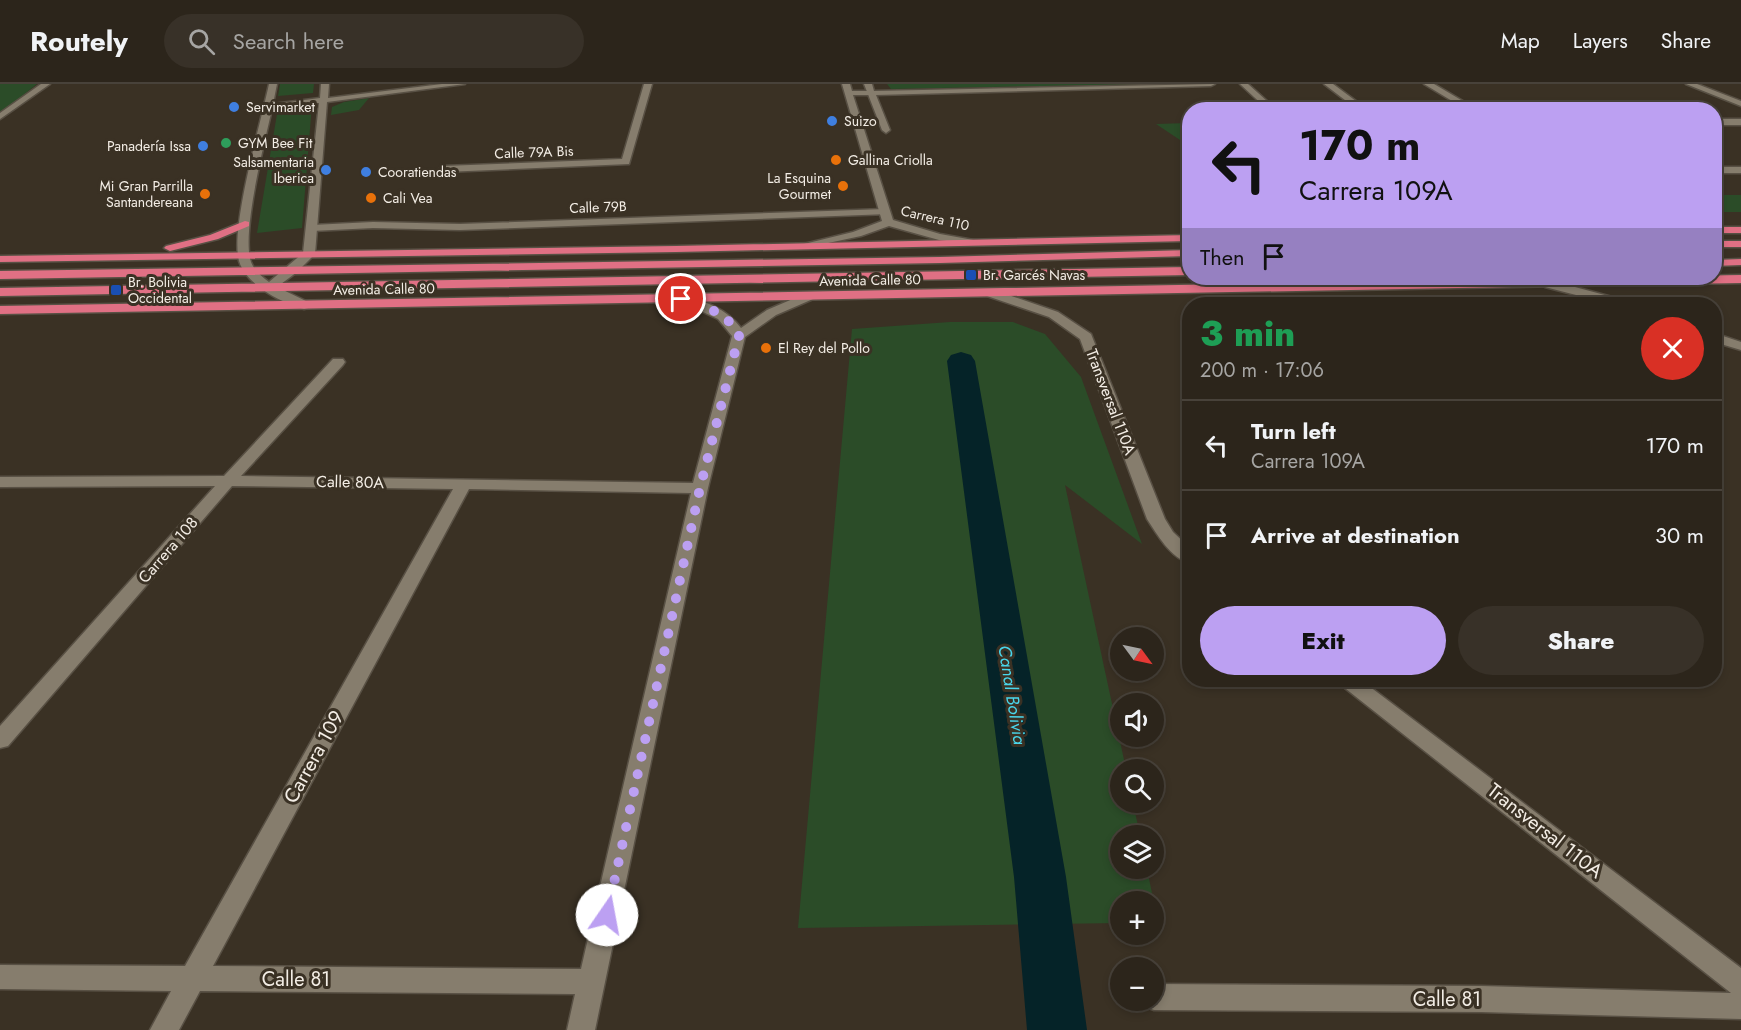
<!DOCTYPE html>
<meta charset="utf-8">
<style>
:root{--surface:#2c251b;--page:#383128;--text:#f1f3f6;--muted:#a6a5a3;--line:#48423a;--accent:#bca0f2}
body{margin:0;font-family:Jost,sans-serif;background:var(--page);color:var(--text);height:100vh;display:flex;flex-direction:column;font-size:22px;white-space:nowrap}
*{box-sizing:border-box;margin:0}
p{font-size:20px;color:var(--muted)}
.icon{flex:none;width:33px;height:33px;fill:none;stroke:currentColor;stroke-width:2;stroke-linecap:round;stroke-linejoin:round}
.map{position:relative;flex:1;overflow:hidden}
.details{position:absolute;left:1182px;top:213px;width:540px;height:390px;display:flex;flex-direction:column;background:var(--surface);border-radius:24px;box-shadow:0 3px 9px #0003,0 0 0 2px var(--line)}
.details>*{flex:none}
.guide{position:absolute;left:1182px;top:18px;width:540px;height:183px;border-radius:24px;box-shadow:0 3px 9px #0003,0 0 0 2px var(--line);background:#bca0f2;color:#111;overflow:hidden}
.needle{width:39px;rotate:123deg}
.controls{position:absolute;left:1110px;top:543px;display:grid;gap:12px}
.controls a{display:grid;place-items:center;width:54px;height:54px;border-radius:50%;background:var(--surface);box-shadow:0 3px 9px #0003,0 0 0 2px var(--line);font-size:30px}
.pin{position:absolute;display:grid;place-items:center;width:51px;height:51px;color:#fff;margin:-26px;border:3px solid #fff;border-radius:50%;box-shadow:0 2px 6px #0007}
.me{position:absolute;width:66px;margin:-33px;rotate:12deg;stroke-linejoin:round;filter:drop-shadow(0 0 4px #0008)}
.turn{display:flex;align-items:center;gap:21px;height:126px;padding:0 18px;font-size:27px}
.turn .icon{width:78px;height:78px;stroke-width:2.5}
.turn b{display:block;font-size:42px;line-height:51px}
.then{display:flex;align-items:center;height:57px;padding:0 18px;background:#0003;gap:12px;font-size:22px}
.round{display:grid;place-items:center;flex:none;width:63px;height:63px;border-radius:32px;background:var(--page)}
.summary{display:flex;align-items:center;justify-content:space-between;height:102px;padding:0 18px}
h1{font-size:36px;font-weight:800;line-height:45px;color:#1e9e55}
.action{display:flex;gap:12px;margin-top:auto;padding:12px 18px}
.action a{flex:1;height:69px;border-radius:36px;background:var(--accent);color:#111;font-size:24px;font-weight:800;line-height:69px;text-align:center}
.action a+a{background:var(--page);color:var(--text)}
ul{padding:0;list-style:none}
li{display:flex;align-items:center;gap:18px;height:90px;padding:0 18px;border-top:2px solid var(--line)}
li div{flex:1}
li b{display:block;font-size:22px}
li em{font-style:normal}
header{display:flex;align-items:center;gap:36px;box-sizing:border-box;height:84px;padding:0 30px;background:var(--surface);border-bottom:2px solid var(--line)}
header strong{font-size:28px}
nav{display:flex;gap:33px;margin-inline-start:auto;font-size:21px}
.search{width:420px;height:54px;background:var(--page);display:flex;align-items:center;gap:15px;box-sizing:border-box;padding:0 21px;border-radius:33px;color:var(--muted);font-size:22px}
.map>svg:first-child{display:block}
.green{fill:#2b4c28}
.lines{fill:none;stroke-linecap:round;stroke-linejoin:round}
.canal{fill:#052328;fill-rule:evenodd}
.minor-casing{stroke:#585044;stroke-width:3}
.tertiary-casing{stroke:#585044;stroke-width:3}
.secondary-casing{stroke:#585044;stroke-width:3}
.trunk-casing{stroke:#585044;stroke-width:3}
.minor{fill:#867d6d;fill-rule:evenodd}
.tertiary{fill:#867d6d;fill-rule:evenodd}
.secondary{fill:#867d6d;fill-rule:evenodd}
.trunk{fill:#e07084;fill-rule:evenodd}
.route{stroke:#bca0f2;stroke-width:10;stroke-dasharray:0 18}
.shop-dot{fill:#3f7fe0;stroke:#3a3124;stroke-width:2}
.leisure-dot{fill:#2e9e5b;stroke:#3a3124;stroke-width:2}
.food-dot{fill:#e8710a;stroke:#3a3124;stroke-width:2}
.transit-dot{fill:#1a4fb4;stroke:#3a3124;stroke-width:2}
.labels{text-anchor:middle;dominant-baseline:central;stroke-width:6;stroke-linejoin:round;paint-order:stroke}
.far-poi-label{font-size:14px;fill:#f3ede5;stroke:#3a3124;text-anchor:start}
.far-street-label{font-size:14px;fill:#f3ede5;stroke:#3a3124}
.street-label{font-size:16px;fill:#f3ede5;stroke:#3a3124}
.water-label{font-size:18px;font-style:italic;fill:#49d5ea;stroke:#3a3124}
.near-street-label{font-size:20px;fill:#f3ede5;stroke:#3a3124}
</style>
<header>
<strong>Routely</strong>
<div class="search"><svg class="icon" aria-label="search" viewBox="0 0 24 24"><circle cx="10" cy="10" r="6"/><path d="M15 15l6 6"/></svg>Search here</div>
<nav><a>Map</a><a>Layers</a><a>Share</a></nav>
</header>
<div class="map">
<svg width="1741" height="946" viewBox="0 0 1741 946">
<rect width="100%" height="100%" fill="#3a3124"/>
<path class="green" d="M0,0H37L0,30Z
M280,0H314L313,9L278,12Z
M887,0H1150L891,5Z
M369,14L359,26L331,31L332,23L344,18Z
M312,20L302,144L257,149L278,24Z
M1189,39V62L1156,40Z
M1715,111H1741V128H1715V115H1720Z
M950,238H1013L1045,250L1081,293L1142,460L1065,401L1126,685L1120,686V718L1133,719L1140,751L1120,752V784L1147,785L1158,838H1154V818H1120V839L798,844L852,245Z"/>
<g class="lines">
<path class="canal" d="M961,268L971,271L975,277L1066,793L1087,946H1027L1014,793L947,277L951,271Z"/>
<g class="minor-casing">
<path id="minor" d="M41,0H50L0,35V29Z
M644,0H652L629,80L444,88L439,85L444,82L622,75Z
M864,0H872L874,7L1215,0L1211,2L876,11L890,46L886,49L882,46Z
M1240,0H1248L1277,26H1268Z
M1324,0H1333L1368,26H1358Z
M1424,0H1434L1478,26H1467Z
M1714,35H1741V41H1714Z
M1714,83H1741V89H1714Z
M885,125L889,126V130L460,146L373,144L312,147L307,144L312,141L373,138L460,140Z
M1549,196L1627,217L1629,220H1611L1545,203L1543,200Z
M991,205L1058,228L1091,250L1165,435L1173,448L1190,464V479C1171,475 1157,450 1147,435L1080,255L1049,233L987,212L985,209Z
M809,208L813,209V215L776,231L745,253L708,404L595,946H567L575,910L200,907L179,946H150L171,907L0,905V881L185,882L453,405L232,402L8,662L0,664V642L215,402L0,403V393L224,392L333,275H343L345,278L343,281L241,392L693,399L732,252L718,235L675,215L681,211C704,217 726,224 741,244L767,226ZM469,405L691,409L581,885L213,882Z
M1714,249L1741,258V266L1714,258Z
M1338,596H1361L1741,884V935L1481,928L1154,926L1144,922L1142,916H1154V900L1481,902L1731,909L1341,601Z"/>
</g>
<g class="tertiary-casing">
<path id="tertiary" d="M269,0H277L273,20L320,14L321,0H329L328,14L442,0H465L327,18L315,170L297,188L277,203L308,218L310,221L308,224L304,225C282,219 246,201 239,177C230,144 261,38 269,0ZM319,19L303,169L269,198C262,193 254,186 251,178C241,149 265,57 272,25Z
M1686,0H1697L1741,17V22Z"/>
</g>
<g class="secondary-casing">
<path id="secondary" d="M842,0H850L852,7H871L875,9L871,11H853L893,136L940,150L979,157V161L939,156L889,142L861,152L800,165V161L853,148L882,137Z"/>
</g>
<g class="trunk-casing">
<path id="trunk" d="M245,137L249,138V142L218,155L170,167L164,164L166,162L210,151Z
M1714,143H1741V149H1714Z
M1190,151V157L676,168L0,178V172L676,162Z
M1714,157H1741V163H1714Z
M1190,166V172L940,179L0,195V187L940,173Z
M1741,175V181L1714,182V176Z
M1190,183V191L0,212V204Z
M1741,191V199L0,230V222Z"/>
</g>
<use href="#minor" class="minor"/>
<use href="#tertiary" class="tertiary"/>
<use href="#secondary" class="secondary"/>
<use href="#trunk" class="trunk"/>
</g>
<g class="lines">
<path class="route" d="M607,831L700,404L739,252C729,229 704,222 681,215"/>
</g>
<g class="shop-dot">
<circle cx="234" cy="23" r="6"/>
<circle cx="832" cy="37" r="6"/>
<circle cx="203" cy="62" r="6"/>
<circle cx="326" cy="86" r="6"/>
<circle cx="366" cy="88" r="6"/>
</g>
<circle class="leisure-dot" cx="226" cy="59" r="6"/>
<g class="food-dot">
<circle cx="836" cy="76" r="6"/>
<circle cx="843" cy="102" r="6"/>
<circle cx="205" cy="110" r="6"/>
<circle cx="371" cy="114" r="6"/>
<circle cx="766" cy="264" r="6"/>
</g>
<g class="transit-dot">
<rect x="965" y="185" width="12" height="12" rx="3"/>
<rect x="110" y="200" width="12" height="12" rx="3"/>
</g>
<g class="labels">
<g class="far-poi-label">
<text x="246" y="23">Servimarket</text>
<text x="844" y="37">Suizo</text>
<text x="238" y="59">GYM Bee Fit</text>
<text x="191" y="62" text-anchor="end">Panadería Issa</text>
<text x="848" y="76">Gallina Criolla</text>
<text x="314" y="78" text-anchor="end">Salsamentaria<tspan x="314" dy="16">Iberica</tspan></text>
<text x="378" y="88">Cooratiendas</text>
<text x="831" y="94" text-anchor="end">La Esquina<tspan x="831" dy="16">Gourmet</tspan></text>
<text x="193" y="102" text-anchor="end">Mi Gran Parrilla<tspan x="193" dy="16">Santandereana</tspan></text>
<text x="383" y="114">Cali Vea</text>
<text x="983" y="191">Br. Garcés Navas</text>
<text x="128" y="198">Br. Bolivia<tspan x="128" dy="16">Occidental</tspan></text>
<text x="778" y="264">El Rey del Pollo</text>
</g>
<g class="far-street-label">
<text transform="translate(534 68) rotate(-2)">Calle 79A Bis</text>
<text transform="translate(598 123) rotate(-2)">Calle 79B</text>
<text transform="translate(935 134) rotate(13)">Carrera 110</text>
<text transform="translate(870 196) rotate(-1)">Avenida Calle 80</text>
<text transform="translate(384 205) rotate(-1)">Avenida Calle 80</text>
</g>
<g class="street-label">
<text transform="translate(1111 318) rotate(69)">Transversal 110A</text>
<text transform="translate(350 398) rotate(1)">Calle 80A</text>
<text transform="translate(168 466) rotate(-49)">Carrera 108</text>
</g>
<g class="water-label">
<text transform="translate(1012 611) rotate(81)">Canal Bolivia</text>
</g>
<g class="near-street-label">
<text transform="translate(314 673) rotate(-61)">Carrera 109</text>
<text transform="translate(1545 747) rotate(38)">Transversal 110A</text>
<text x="296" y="895">Calle 81</text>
<text x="1447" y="915">Calle 81</text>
</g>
</g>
</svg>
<div class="controls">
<a><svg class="needle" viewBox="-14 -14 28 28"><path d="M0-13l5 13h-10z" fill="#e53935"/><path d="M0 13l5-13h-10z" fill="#a6a5a3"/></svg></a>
<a><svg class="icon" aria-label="sound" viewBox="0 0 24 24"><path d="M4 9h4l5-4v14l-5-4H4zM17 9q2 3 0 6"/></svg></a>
<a><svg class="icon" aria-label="search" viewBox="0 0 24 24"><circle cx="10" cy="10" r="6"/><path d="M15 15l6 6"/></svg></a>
<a><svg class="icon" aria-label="layers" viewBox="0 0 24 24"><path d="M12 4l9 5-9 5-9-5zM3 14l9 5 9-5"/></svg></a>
<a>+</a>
<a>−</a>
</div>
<div class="pin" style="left:681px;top:215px;background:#d93025"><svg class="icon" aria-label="arrive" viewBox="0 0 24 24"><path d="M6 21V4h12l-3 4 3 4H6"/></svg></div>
<svg class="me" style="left:607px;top:831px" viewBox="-20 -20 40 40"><circle r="19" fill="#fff"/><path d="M0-13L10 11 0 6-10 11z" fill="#bca0f2"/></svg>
<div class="guide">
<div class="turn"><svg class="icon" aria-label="left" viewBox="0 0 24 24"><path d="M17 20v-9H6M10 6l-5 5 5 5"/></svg><div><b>170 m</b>Carrera 109A</div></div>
<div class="then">Then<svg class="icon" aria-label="arrive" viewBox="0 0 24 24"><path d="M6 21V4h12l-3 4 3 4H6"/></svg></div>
</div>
<section class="details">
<div class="summary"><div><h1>3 min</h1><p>200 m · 17:06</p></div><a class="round" style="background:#d93025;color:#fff"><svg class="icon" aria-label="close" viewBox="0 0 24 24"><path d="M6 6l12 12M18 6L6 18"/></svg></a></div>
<ul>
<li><svg class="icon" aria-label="left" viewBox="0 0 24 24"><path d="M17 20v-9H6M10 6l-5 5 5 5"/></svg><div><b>Turn left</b><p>Carrera 109A</p></div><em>170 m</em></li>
<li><svg class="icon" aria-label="arrive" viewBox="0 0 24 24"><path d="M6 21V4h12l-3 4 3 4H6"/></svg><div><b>Arrive at destination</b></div><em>30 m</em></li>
</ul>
<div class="action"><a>Exit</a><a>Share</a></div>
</section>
</div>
